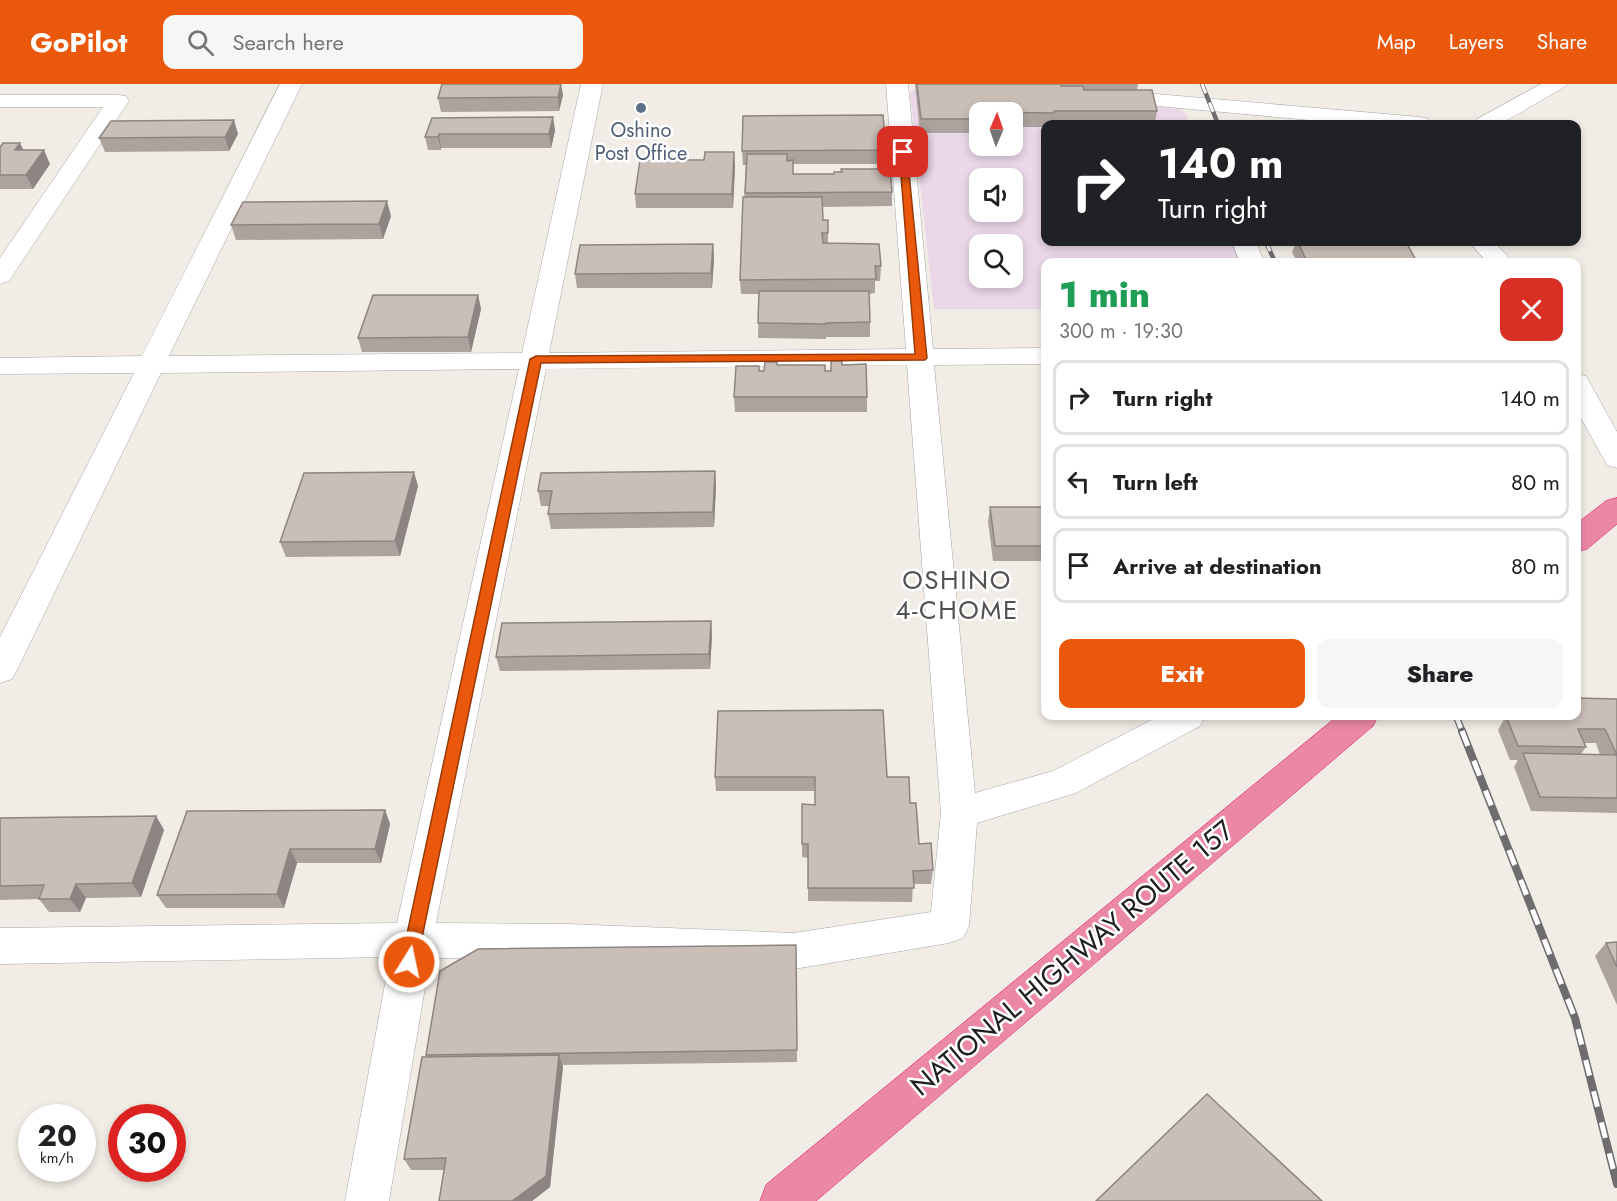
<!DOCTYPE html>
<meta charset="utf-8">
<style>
:root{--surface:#fff;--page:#f6f6f6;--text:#202124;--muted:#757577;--line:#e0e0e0;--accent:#ea580c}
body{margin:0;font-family:Jost,sans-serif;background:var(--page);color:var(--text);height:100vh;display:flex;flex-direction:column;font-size:22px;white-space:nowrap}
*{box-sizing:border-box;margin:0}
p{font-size:20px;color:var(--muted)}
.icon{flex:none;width:33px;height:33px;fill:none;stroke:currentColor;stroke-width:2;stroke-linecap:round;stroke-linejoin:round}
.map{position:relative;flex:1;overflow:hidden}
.panel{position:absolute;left:1041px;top:174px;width:540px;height:462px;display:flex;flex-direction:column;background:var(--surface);border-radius:12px;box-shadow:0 3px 9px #0003}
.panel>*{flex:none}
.hud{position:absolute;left:1041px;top:36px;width:540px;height:126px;border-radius:12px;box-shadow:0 3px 9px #0003;background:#202124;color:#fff;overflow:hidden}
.needle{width:39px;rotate:2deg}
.buttons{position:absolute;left:969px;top:18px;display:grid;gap:12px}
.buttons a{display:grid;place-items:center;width:54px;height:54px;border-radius:12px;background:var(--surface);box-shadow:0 3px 9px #0003;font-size:30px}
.speed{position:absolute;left:18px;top:1020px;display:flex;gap:12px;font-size:30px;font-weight:700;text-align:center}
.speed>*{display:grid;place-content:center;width:78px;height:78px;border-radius:50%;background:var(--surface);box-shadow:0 3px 9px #0003;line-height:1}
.speed small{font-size:15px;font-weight:400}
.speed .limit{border:9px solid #d22;background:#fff;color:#111}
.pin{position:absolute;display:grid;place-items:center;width:51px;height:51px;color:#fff;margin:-26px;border-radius:12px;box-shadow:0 3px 9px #0006}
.me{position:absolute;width:66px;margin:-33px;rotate:10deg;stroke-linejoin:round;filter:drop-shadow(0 0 4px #0008)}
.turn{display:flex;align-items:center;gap:21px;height:126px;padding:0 18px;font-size:27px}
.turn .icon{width:78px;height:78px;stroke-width:2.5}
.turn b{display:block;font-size:42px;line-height:51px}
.round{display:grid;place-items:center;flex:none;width:63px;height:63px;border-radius:12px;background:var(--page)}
.summary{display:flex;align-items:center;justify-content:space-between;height:102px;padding:0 18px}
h1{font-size:36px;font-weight:800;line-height:45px;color:#1e9e55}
.button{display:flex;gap:12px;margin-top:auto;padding:12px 18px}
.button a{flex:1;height:69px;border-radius:12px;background:var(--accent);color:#fff;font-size:24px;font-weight:800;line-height:69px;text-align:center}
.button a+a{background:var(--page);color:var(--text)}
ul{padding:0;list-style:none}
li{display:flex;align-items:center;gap:18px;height:75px;margin:0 12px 9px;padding:0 6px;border:3px solid var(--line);border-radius:12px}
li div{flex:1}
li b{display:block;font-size:22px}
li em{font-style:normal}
header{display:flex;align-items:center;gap:36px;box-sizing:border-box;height:84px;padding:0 30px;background:var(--accent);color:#fff}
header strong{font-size:28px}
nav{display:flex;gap:33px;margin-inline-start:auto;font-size:21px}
.search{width:420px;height:54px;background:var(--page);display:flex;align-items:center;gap:15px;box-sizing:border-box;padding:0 21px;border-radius:12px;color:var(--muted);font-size:22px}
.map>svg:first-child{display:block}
.industrial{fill:#ead7e8;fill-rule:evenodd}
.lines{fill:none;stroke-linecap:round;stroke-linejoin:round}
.minor-casing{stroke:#a6a6a6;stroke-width:1}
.highway-casing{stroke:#e41c72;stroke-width:1}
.minor{fill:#fff;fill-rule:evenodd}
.highway{fill:#eb89a4;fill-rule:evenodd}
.rail-far2-casing{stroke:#6d6d6d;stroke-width:4.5}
.rail-far1-casing{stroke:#6d6d6d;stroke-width:7}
.rail-casing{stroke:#6d6d6d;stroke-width:8}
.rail-far2{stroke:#fff;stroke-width:3;stroke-dasharray:10;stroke-linecap:butt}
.rail-far1{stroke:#fff;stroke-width:4.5;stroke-dasharray:13;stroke-linecap:butt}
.rail{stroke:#fff;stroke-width:5;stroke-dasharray:16;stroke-linecap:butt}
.wall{fill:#ada39e;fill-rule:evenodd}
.shaded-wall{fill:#8d8581}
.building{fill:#c9beb8;stroke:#8d8581;stroke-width:1.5}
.route{fill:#ea580c;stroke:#983908;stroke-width:1.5}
.service-dot{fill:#5c6f8a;stroke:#fff;stroke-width:2}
.labels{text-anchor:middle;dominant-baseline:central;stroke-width:5;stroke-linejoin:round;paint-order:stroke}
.far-service-label{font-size:20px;fill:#4e5e75;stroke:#fff}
.neighbourhood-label{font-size:26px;letter-spacing:1.5px;fill:#525252;stroke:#fff}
.near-street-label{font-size:28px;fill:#1f1f1f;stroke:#fff}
</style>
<header>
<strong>GoPilot</strong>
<div class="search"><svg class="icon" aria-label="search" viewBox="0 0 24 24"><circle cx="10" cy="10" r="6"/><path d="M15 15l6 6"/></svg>Search here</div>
<nav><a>Map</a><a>Layers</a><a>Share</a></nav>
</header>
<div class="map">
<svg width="1617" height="1117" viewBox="0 0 1617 1117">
<rect width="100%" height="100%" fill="#f1ece5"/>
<path class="industrial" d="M919,2L1179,25L1185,29L1190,40H1046V158H1233L1240,178H1046L1045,225H934L910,9ZM980,28H1012V62H980ZM980,94H1012V128H980ZM980,160H1012V194H980Z"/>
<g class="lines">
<g class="minor-casing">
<path id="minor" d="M280,0H302L169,272L522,269L581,0H603L549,269L906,265L886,0H908L933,265L1046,264V280L934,281L975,709L1053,687L1159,632H1205L1200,642L1076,709L977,739L969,842L963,854L949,859L794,885L568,874H430L389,1117H345L390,873L0,880V844L397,839L519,285L161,289L17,586L12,595L0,599V553L134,289L0,290V274L142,272ZM907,281L941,729L931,828L794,849L568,840L436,839L546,285Z
M1541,0H1567L1563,4L1500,40H1474L1477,35Z
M1110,6L1420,33L1428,35L1431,40H1353L1102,17L1099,12L1102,7Z
M0,11H118L126,12L129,17L9,197L0,200V174L103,23H0Z
M1232,158H1256L1264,178H1240Z
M1469,158H1494L1513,178H1487Z
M1576,290L1586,292L1617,348V384L1607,381L1576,325Z"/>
</g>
<g class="highway-casing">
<path id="highway" d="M1617,414V440L1587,465L1576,468V440L1606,417Z
M1338,632H1378L1373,642L816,1117H760L766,1101Z"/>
</g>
<use href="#minor" class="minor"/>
<use href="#highway" class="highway"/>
<g class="rail-far2-casing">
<path id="rail-far2" d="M1202,0L1218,40
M1266,158L1275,178"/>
</g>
<g class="rail-far1-casing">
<path id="rail-far1" d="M1456,632L1463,649"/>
</g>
<g class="rail-casing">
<path id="rail" d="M1462,647L1575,934L1617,1100"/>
</g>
<use href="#rail-far2" class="rail-far2"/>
<use href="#rail-far1" class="rail-far1"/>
<use href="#rail" class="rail"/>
</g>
<path class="wall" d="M915,0H1138L1137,6L1157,27L1155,40H1046V43H1012V28H980V49H920Z
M563,11L559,27L441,28L438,14Z
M553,33L555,47L551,64H441V66H428L425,53Z
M238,50L229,67L105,68L99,54Z
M0,63L23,66L50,80L33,105H0Z
M886,66V80H793V90L892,108V122L822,123L823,136H828V159L881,182L880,197H875V209L869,210L870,238V253H826V255L758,254L759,210H741L740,196L746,81H743L742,67Z
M734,68L735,82L733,124H636L635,110L704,76Z
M391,132L383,155L236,156L231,141Z
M1293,158H1406L1417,178H1297L1292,168L1295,161Z
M713,160L714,175L712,204H577L575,190Z
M478,211L481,225L471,268H362L358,254Z
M777,281L825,287H831L842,281L867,313V328H735L734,313L759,287H764Z
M715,387L716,402L714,443L551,445L548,430L550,422H541L538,407Z
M418,402L400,472L286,473L280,458Z
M990,423H1046V477H993L988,438Z
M711,537L712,552L710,585L500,587L496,573Z
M1617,615V729L1531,727L1514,683L1518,676H1510L1498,646L1506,632H1576ZM1584,659H1596L1600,671L1581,670L1586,663Z
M715,693H887L910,719L919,760L933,786L931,800H913L912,818L808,817V774L802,773V720L815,721V707H716Z
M385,726L390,740L381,779H297L284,824H166L157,811Z
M156,732L164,746L141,813L86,814L80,828H49L39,815L0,816V734Z
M1617,858V921L1595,872L1606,859Z
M796,861L797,978L562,981L563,983L550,1103L532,1117H439L444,1086H411L404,1075L427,973L426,971Z"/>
<path class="shaded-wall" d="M561,0L563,11L559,27L558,13Z
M553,33L555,47L551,64L549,50Z
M234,36L238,50L229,67L225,53Z
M439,50L441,64V66L438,53Z
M20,59L27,73L15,66Z
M44,66L50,80L33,105L26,91Z
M734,68L735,82L733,124L732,110Z
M387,117L391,132L383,155L379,140Z
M713,160L714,175L712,204L711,189Z
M478,211L481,225L471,268L468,253Z
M715,387L716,402L714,443L713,428Z
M414,388L418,402L400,472L395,457Z
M711,537L712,552L710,585L709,570Z
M385,726L390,740L381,779L375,765Z
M156,732L164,746L141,813L132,799Z
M290,765L297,779L284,824L277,810Z
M76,800L86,814L80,828L70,815Z
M559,971L563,983L550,1103L532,1117H512Z"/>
<path class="building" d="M442,0H561L558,13L438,14Z
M917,0H1061V2H1083L1084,6H1152L1157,27H1054V29L980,28V35H921Z
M883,31L886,66L742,67L743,32Z
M553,33L549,50H439L438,53H425L432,34Z
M234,36L225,53L99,54L111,37Z
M3,59H20L15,66H44L26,91H0V63Z
M705,68H734L732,110H635L640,76H704Z
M747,70H787V77L793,76V90H834V88H842L841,85H890L892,108L745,109Z
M743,113H822L823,136H828V149H822L823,159L879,160L881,182H875L876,195L740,196Z
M387,117L379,140L231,141L243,118Z
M1298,158H1406L1417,178H1307Z
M713,160L711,189L575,190L580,161Z
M759,207H869L870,238L826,239V240L758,239Z
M373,211H478L468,253L358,254Z
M831,277H842V281L866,280L867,313H734L736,282H759V287H764L765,278H777V281H825V287H831Z
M715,387L713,428L548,430L552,407H538L541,389Z
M414,388L395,457L280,458L304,389Z
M990,423H1046V462H995Z
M711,537L709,570L496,573L502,539Z
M1576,614L1617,615V714L1540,713L1523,669L1617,671L1605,645H1578L1586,663L1518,662L1506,632H1576Z
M883,626L887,693H909L910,719H916L919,760L931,759L933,786L913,787L914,804H808V760H802V720L815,721V693H715L718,627Z
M385,726L375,765H290L277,810L157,811L187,727Z
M156,732L132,799L76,800L70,815H39L44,801L0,802V734Z
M1617,858V883L1606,859Z
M796,861L797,966L426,971L440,887L478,865Z
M559,971L546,1092L512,1117H439L446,1074L404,1075L422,973Z
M1207,1010L1322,1117H1096Z"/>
<path class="route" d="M899,66L907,68L927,274L925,276L541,279L417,878L415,883L409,885L403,883L401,878L530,275L536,272L915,270Z"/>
<circle class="service-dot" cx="641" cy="24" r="6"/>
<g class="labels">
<g class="far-service-label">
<text x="641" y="46">Oshino<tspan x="641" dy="23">Post Office</tspan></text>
</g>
<g class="neighbourhood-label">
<text x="957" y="496">OSHINO<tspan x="957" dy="30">4-CHOME</tspan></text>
</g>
<g class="near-street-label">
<text transform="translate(1072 874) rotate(-40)">NATIONAL HIGHWAY ROUTE 157</text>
</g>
</g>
</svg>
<div class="buttons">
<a><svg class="needle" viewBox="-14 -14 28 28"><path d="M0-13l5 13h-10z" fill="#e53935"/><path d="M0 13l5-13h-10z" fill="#757577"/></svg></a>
<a><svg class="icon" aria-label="sound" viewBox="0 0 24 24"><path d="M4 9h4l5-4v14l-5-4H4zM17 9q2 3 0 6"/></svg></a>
<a><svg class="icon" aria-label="search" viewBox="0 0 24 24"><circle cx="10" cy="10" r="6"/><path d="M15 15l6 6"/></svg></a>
</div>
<div class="speed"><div>20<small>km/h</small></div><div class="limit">30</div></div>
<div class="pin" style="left:903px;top:68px;background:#d93025"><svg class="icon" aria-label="arrive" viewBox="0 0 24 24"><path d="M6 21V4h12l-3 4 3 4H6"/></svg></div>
<svg class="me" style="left:409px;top:878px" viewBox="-20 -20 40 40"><circle r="17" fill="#ea580c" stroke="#fff" stroke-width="3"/><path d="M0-11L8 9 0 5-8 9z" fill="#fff"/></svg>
<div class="hud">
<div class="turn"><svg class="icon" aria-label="right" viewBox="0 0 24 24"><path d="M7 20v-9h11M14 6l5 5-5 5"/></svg><div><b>140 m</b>Turn right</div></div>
</div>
<section class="panel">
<div class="summary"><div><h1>1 min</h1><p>300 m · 19:30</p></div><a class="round" style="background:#d93025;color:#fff"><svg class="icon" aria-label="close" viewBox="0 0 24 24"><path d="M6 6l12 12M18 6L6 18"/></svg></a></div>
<ul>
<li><svg class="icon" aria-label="right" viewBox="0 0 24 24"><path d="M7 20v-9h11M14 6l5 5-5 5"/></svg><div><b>Turn right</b></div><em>140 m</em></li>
<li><svg class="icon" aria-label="left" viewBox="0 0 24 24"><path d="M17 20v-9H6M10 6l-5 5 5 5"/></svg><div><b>Turn left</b></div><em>80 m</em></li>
<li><svg class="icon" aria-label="arrive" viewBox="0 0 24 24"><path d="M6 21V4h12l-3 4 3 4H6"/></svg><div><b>Arrive at destination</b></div><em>80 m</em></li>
</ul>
<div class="button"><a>Exit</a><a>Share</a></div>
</section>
</div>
